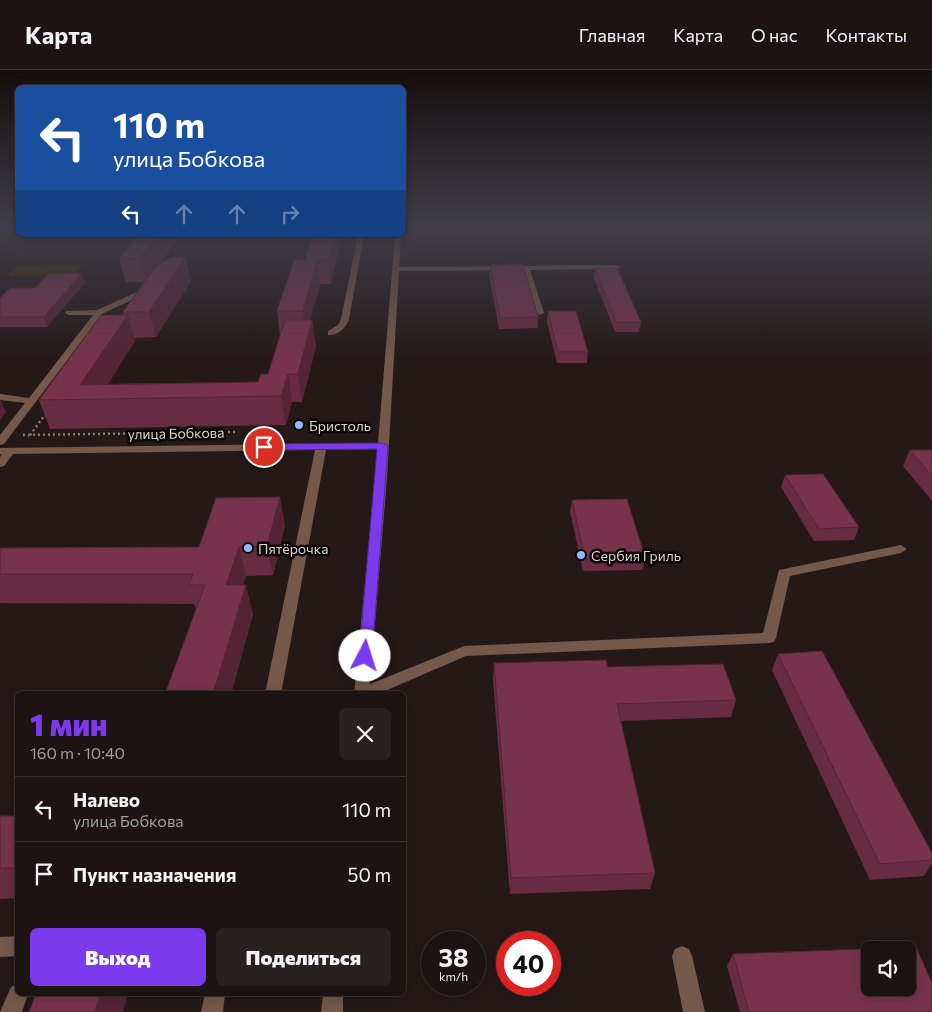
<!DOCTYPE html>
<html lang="ru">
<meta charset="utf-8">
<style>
:root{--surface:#1c1312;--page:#292020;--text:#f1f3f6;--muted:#a09e9f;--line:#3a3232;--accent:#7c3aed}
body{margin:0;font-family:Commissioner,sans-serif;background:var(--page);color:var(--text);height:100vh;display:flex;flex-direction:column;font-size:19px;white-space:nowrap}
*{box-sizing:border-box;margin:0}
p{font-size:16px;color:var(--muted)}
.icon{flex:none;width:28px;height:28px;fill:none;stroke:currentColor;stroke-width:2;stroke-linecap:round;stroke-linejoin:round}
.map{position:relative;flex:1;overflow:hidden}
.sheet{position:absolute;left:15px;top:621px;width:391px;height:305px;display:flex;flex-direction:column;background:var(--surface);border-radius:8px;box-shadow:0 2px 12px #0003,0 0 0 1px var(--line)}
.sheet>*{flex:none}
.hud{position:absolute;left:15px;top:15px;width:391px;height:152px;border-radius:8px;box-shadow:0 2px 12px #0003,0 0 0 1px var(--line);background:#1a4fa0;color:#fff;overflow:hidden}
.tools{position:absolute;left:861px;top:871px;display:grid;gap:10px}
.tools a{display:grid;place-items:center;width:55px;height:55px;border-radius:8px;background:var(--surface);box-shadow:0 2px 12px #0003,0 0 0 1px var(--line);font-size:25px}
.speed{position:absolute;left:421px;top:861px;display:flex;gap:10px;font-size:25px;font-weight:700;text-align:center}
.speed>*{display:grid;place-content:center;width:65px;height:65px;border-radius:50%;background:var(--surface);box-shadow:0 2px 12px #0003,0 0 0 1px var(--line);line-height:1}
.speed small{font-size:12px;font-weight:400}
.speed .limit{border:8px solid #d22;background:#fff;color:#111}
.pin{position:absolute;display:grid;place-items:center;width:42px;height:42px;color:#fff;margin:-21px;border:2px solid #fff;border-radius:50%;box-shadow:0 1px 5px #0007}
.me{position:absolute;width:55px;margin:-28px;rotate:5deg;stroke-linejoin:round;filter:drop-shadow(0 0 4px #0008)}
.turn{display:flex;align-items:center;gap:18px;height:105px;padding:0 15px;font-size:22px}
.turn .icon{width:65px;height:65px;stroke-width:2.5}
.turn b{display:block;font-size:35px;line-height:42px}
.lanes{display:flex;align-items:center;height:48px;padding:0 15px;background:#0003;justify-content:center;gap:25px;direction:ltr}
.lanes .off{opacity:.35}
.round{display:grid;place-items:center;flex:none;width:52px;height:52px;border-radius:8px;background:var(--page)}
.head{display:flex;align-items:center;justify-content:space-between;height:85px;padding:0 15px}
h1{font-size:30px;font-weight:800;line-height:38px;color:var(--accent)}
.button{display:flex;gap:10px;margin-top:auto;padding:10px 15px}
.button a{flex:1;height:58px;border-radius:8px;background:var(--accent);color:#fff;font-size:20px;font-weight:800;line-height:58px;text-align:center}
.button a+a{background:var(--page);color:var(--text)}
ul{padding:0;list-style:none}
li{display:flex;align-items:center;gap:15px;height:65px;padding:0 15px;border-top:1px solid var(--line)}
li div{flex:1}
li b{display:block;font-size:19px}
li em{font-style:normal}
header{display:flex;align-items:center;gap:30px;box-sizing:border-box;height:70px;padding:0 25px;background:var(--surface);border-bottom:1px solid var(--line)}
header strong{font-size:24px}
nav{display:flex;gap:28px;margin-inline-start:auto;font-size:18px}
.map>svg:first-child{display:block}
.green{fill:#3c2603}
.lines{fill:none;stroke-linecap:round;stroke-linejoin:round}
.path{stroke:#867b7a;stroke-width:2.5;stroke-dasharray:2 3;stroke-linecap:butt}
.minor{fill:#745849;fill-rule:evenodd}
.wall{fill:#672c41}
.shaded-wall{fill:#542435}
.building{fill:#78334c;stroke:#542435;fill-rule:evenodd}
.route{fill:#7c3aed;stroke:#51269a}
.poi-dot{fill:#90b8fd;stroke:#0b0606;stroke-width:2}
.labels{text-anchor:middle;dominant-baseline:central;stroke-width:5;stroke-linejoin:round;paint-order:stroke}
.poi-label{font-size:14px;fill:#dbd2d1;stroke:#0b0606;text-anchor:start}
.street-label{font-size:14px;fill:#dbd2d1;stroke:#0b0606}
</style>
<header>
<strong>Карта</strong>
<nav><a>Главная</a><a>Карта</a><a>О нас</a><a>Контакты</a></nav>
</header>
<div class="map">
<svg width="932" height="942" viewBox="0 0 932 942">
<rect width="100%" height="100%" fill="#251918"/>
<path class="green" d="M82,195L73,205L6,206L17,196Z"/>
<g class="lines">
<path class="path" d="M23,365L235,362
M30,365L47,342"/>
<path class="minor" d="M358,165H364L349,249C346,258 338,266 328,265V261L338,255L341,249Z
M395,165H401L399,197L616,195L620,197L616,199L530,200L544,243L540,245L536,243L523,200L399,201L387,408L370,614L464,576L763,563L779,500L901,475L907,479L901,483L790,506L776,568L774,572L769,573L466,586L378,624H354L378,379L326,380L281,624H265L315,380L13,384L4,396L0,397V387L2,384H0V378L378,373Z
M146,218L153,220L102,244L4,374L0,375V365L25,333L0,330V324L29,328L93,245H69L65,243L66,241L97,240Z
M18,866V886L0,887V867Z
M682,876L689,879L692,886L705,942H683L672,886L675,879Z
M18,914V924H28L22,942H0L11,917Z
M205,924H225L223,942H201Z
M323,924H343V942H321Z"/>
</g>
<path class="wall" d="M139,165H180L159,194L185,187L191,211L156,267L134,268L135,271L108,314L258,312L268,304L280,265L277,241L305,190L313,165H341L331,214H320L310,250L316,276L302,332H292L286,355L50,359L39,330L124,245L123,242L144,212H126L119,189Z
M490,195L538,247V258L499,259L489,205Z
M595,199L641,252L639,262H615L594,208Z
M85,213L47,257H0V228L35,218Z
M548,241L588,282L587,293H557L547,252Z
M910,380H932V431L903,396Z
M785,405L859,457L854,470L814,471L781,417Z
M572,430L645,487L643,500L583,501L570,442Z
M285,455L273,505L246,506L243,515L253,544L231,624H165L196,539L194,534L0,533V478L199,477Z
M778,584L932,783V794L924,806L870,810L772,600Z
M494,593L608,597L736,630L731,647L621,651L655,803L650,819L510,824L493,610Z
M0,746H18V828L0,829Z
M733,884L932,942H740L727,896Z"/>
<path class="shaded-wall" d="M158,165H180L147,212L140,188Z
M334,165H341L342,167L331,214L328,190Z
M185,187L191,211L156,267L149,242Z
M317,190L320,214L306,267L303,241Z
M82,203L85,213L47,257L44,247Z
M128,245L135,271L98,329L80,315Z
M312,250L316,276L302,332L298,304Z
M288,304L292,332L286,355L281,326Z
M0,329L6,342L0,350Z
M280,427L285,455L273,505L267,476Z
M239,477L246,506L234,544L226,515Z
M246,515L253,544L231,624H213Z
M101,924H128L123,942H95Z"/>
<path class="building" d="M139,165H158L140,188L119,189Z
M313,165H334L328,190H317L303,241H277L294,190H305Z
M171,187H185L149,242H123L156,196Z
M523,194L538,247L500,248L490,195Z
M617,198L641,252H616L595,199Z
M82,203L44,247H0V228L10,218H35L48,204Z
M548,241H576L588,282H558Z
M101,245H128L80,315L258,312L261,304H268L285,250H312L298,304H288L281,326L39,330Z
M910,380H932V406Z
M823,404L859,457L819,459L785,405Z
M280,427L267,476L239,477L226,515H246L213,624H165L205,515H189L193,504H0V478L199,477L216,428Z
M627,429L645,487L585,489L572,430Z
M822,581L932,783V790L880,794L778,584Z
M606,590L608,597L723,594L736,630L617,634L655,803L511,808L494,593Z
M0,746H18V798H0Z
M916,877L932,913V942H749L733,884ZM870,880H908V918H870Z
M36,924H101L95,942H29Z"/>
<linearGradient id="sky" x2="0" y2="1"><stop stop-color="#140e0d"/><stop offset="0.54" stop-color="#403e48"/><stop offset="1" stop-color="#403e48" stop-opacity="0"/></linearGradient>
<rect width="932" height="290" fill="url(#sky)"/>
<path class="route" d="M383,373L388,376L372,586L370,589H361L359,586L377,379L264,380L259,377L264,374Z"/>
<g class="poi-dot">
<circle cx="299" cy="355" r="5"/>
<circle cx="248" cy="478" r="5"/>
<circle cx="581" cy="485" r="5"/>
</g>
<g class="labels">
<g class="poi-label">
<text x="309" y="355">Бристоль</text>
<text x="258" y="478">Пятёрочка</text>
<text x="591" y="485">Сербия Гриль</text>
</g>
<g class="street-label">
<text transform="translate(176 363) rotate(-1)">улица Бобкова</text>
</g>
</g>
</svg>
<div class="tools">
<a><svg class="icon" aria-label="sound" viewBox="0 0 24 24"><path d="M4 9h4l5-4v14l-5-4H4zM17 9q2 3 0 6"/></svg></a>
</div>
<div class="speed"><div>38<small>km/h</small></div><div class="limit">40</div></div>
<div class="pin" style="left:264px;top:377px;background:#d93025"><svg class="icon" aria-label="arrive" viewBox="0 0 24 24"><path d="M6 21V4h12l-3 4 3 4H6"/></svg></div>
<svg class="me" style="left:365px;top:586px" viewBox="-20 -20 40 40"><circle r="19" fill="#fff"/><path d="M0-13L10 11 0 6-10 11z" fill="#7c3aed"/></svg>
<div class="hud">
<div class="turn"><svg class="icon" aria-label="left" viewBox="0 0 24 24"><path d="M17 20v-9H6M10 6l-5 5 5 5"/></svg><div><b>110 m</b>улица Бобкова</div></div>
<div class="lanes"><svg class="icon" aria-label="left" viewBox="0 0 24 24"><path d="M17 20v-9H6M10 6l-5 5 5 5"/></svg><svg class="icon off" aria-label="ahead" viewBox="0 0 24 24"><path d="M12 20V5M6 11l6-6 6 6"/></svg><svg class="icon off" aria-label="ahead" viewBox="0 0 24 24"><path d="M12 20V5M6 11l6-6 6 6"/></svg><svg class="icon off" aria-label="right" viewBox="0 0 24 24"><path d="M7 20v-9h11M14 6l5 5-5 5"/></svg></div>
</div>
<section class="sheet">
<div class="head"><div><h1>1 мин</h1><p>160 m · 10:40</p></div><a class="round"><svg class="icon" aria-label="close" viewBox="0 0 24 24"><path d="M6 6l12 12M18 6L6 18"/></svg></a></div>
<ul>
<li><svg class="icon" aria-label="left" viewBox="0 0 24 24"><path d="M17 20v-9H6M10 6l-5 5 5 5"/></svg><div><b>Налево</b><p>улица Бобкова</p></div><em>110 m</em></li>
<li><svg class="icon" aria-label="arrive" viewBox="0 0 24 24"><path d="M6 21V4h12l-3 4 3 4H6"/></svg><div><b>Пункт назначения</b></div><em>50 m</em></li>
</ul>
<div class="button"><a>Выход</a><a>Поделиться</a></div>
</section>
</div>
